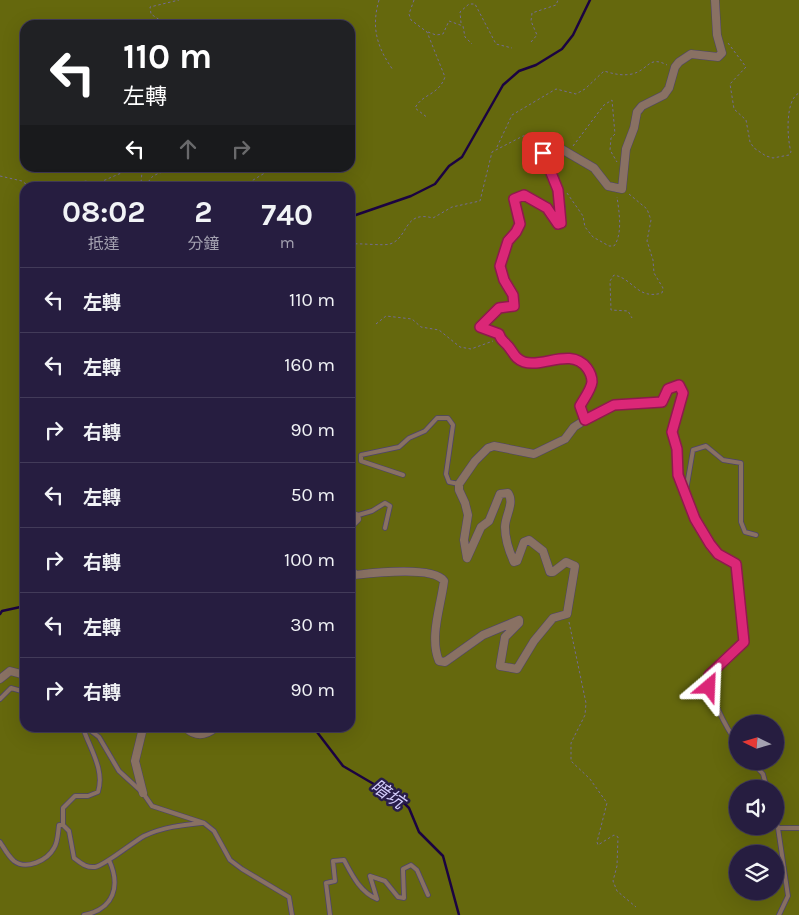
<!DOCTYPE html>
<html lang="zh-TW">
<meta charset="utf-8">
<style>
:root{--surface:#261d40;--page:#2e2647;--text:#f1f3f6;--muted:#a4a2b1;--line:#423b59}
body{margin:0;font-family:Karla,"Noto Sans TC",sans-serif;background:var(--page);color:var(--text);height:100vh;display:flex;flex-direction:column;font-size:19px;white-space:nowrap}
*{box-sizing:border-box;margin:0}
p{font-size:16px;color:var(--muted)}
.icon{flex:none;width:28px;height:28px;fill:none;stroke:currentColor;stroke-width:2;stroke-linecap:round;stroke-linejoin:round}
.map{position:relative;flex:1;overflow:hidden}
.sheet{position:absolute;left:20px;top:182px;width:335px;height:550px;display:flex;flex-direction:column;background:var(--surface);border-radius:15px;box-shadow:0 5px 20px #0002,0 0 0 1px var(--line)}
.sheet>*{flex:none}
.banner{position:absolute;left:20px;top:20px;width:335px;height:152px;border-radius:15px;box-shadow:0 5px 20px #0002,0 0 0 1px var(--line);background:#202124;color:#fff;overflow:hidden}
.needle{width:32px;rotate:275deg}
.buttons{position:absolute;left:729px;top:715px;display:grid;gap:10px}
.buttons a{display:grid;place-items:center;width:55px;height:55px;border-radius:50%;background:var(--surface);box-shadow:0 5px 20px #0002,0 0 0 1px var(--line);font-size:25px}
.pin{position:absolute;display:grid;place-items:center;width:42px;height:42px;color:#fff;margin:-21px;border-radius:10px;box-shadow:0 2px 8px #0006}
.me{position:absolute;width:55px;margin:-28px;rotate:26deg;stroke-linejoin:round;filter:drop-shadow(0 0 4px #0008)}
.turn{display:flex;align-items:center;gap:18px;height:105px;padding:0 20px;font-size:22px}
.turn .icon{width:65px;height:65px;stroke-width:2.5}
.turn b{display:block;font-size:35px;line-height:42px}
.lanes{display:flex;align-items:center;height:48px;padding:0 20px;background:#0003;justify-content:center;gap:25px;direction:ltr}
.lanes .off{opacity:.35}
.eta{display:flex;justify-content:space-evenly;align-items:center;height:85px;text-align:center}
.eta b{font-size:30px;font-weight:700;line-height:35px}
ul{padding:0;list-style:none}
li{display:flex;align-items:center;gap:15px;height:65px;padding:0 20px;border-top:1px solid var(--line)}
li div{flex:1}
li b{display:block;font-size:19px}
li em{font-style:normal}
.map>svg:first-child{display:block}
.forest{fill:#65680d;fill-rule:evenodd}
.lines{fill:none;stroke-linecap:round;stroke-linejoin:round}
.stream{stroke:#1b0341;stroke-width:2.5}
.lane-casing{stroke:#4d436f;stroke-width:5.5}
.street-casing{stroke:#4d436f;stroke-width:9}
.path{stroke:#746c94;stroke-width:1;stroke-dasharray:2.5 2.5;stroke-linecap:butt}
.lane{stroke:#897163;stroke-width:4}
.street{stroke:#897163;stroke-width:8}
.route-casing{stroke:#8e194d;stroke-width:12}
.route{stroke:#db2777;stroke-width:9}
.labels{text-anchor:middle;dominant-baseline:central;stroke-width:5;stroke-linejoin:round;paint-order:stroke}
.water-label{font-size:18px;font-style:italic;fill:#d2cbfa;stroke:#281d4a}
</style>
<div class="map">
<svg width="799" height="915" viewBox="0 0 799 915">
<rect width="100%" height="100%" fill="#322756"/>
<path class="forest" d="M0,0H799V915H0ZM25,25H350V168H25ZM25,188H350V728H25ZM738,724H775V761H738ZM738,789H775V826H738ZM738,854H775V891H738Z"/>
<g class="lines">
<path class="stream" d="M350,217L411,196L435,184L449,166L462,157L503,85L519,71L536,65L562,49L573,35L590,0
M0,614L2,611L25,606
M297,728L317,732L343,766L401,800L409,808L419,832L443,856L459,915"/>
<g class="lane-casing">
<path id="lane" d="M585,420L613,405L662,402L668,389L679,385L683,393L672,432L677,449L678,475L695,519L710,544L718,554L736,564L744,642L709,675C708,694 726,728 738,744
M403,475L361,461V455L399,447L409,438L425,431L437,418H448L453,425L446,474L449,482L459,484
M686,491L693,450L706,446L723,460L741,463V522L745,532L756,535
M355,516L372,511L385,503L390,506L385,528
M0,699L11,688L25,692
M87,728L99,737L119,771L143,793L152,806L204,823L214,831L230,860L242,869L289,897L292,915
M751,761L763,774L767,789
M775,817L778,828H799
M63,825V808L75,796H88L98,792C105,770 90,749 83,728
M778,828L788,896L779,915
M0,842C4,848 8,856 14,861C26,870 47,861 54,848C58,842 58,832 59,825H63L69,831L74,858C81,863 86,868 95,867C104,866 133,842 144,836C163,827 182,825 202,823
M84,915C114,909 121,886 109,860
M330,915L326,883L335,881L333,861L344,860C352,875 360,892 377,899L370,876L385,881L398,897L404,898L403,869L411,865L417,870L428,895"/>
</g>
<g class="street-casing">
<path id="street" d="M350,517L356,516L357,519L350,526
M350,568L355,575C373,573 433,566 444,581C441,606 429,637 439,661L445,662L483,635L519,620V623L505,637L500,666L517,669L534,641L553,618L567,614L575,566L566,562L553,572H550L543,551L529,540L524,542L517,561L514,562C509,551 505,540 505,527C505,516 515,503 508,493L500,494L489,521L481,527L467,558L464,540L468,515L465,503L459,490V484L475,461L488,448L494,446L534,454L565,439L574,427L585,420L580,406C583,399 591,390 592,382C592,377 590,372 587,368C572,347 543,368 524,362C515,359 514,353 508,346C504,341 501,341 499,334L480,327L499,308L514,306L513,295L504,280L500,266L508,241L516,232L520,224L514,199L524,195L547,209L559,225L561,223C565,195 547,171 542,145L546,140L594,168L608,186L622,189L626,149L634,128L637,112L642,106L664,95L669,88L675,67L679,62L691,54L718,57L722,53L717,35L715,0
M0,679L10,671L25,675
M186,728C196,737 205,736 215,728
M143,793L135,761L143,728"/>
</g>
<path class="path" d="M379,0C371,28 377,47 393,70
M414,0L409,14L411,20L427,32L445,77C438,96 423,93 415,108L428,118
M461,23L460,12L469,4H475L496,44L512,48
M167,25L151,14L150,7L179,0
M428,32L436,35L443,34L449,21L463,26L465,37L472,44
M531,42L537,35L531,21L532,13L556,5L558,0
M728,43L746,67L730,84L734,109L746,120L750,142L754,148L766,156L773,158L789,155L791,152C787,138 785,100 799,93
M573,146L604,105L612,100L615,134L611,138L610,150L617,162
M497,147L512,115L556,89L576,94L585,89L604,71C614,74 622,76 632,74C649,70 648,55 667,65
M136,168L142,172L141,183L145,187C147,184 150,179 152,177C171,163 214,173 238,168
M0,176L22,181L31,188
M78,188L84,181L98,183L133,168
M240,188L268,171L269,168
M567,193L583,216L585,227L593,237L609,246H614C623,234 619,211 617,197
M629,194L647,209L651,220L647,241L653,260L654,273L663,288L662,293C637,300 634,279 614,275L610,281L611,310L628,311L632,318
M350,244C360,243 384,246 390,244C409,238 403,210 433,218L452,207L480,201L492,152L523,136H539
M376,324L386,316L412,319L421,327L439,330L460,347L471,349L493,341
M569,622L586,703L585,715L571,743V761L590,779L607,803L597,842L598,845L614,835L618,837L617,866L613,881L617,891L636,907"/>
<use href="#lane" class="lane"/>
<use href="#street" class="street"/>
</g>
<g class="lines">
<g class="route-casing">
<path id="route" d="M543,153L558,190L561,223L558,224L547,208L524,195L514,199L520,224L516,232L508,241L500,266L504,280L513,295L514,306L499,308L480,327L499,334C501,341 504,341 508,346C514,353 515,359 524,362C543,368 571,347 587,368C590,372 592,377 592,382C591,390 583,400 580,406L585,420L614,405L662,402L668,389L679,385L683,393L672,432L677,449L678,475L695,519L710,544L718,554L736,564L744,642L709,675V687"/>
</g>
<use href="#route" class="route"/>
</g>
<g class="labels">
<g class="water-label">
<text transform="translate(388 794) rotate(35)">暗坑</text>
</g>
</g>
</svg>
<div class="buttons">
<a><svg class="needle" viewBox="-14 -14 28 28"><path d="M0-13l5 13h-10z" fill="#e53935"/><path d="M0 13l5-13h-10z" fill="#a4a2b1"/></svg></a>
<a><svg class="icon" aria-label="sound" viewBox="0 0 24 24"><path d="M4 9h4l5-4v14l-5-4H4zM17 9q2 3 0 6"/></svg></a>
<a><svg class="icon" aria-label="layers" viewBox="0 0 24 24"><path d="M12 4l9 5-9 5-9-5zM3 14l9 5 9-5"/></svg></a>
</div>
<div class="pin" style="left:543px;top:153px;background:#d93025"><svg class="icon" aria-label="arrive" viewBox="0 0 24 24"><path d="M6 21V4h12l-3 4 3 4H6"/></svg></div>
<svg class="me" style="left:709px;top:687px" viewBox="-20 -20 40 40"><path d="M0-17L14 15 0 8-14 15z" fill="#db2777" stroke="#fff" stroke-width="4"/></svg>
<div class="banner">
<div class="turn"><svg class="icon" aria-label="left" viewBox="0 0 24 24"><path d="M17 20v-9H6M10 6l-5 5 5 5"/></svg><div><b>110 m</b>左轉</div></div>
<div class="lanes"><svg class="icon" aria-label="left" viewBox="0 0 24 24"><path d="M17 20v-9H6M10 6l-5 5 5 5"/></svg><svg class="icon off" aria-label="ahead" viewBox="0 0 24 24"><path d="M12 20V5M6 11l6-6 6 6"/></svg><svg class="icon off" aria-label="right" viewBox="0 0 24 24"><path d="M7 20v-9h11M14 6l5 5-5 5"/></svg></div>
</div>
<section class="sheet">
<div class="eta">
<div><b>08:02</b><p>抵達</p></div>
<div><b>2</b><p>分鐘</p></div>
<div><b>740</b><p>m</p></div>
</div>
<ul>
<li><svg class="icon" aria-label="left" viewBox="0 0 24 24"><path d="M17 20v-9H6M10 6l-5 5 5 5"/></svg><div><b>左轉</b></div><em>110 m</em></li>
<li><svg class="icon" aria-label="left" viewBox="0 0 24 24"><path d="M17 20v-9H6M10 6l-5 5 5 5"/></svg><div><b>左轉</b></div><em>160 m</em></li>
<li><svg class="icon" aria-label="right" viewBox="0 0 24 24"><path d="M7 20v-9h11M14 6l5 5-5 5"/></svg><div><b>右轉</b></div><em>90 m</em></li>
<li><svg class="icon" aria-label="left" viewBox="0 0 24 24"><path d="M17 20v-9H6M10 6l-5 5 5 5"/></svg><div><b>左轉</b></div><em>50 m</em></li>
<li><svg class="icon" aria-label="right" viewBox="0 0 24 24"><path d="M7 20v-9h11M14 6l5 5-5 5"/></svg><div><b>右轉</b></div><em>100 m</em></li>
<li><svg class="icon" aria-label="left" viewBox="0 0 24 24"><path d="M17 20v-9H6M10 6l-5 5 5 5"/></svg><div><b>左轉</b></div><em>30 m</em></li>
<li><svg class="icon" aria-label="right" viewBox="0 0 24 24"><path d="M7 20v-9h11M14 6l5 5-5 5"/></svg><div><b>右轉</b></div><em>90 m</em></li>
</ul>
</section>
</div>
